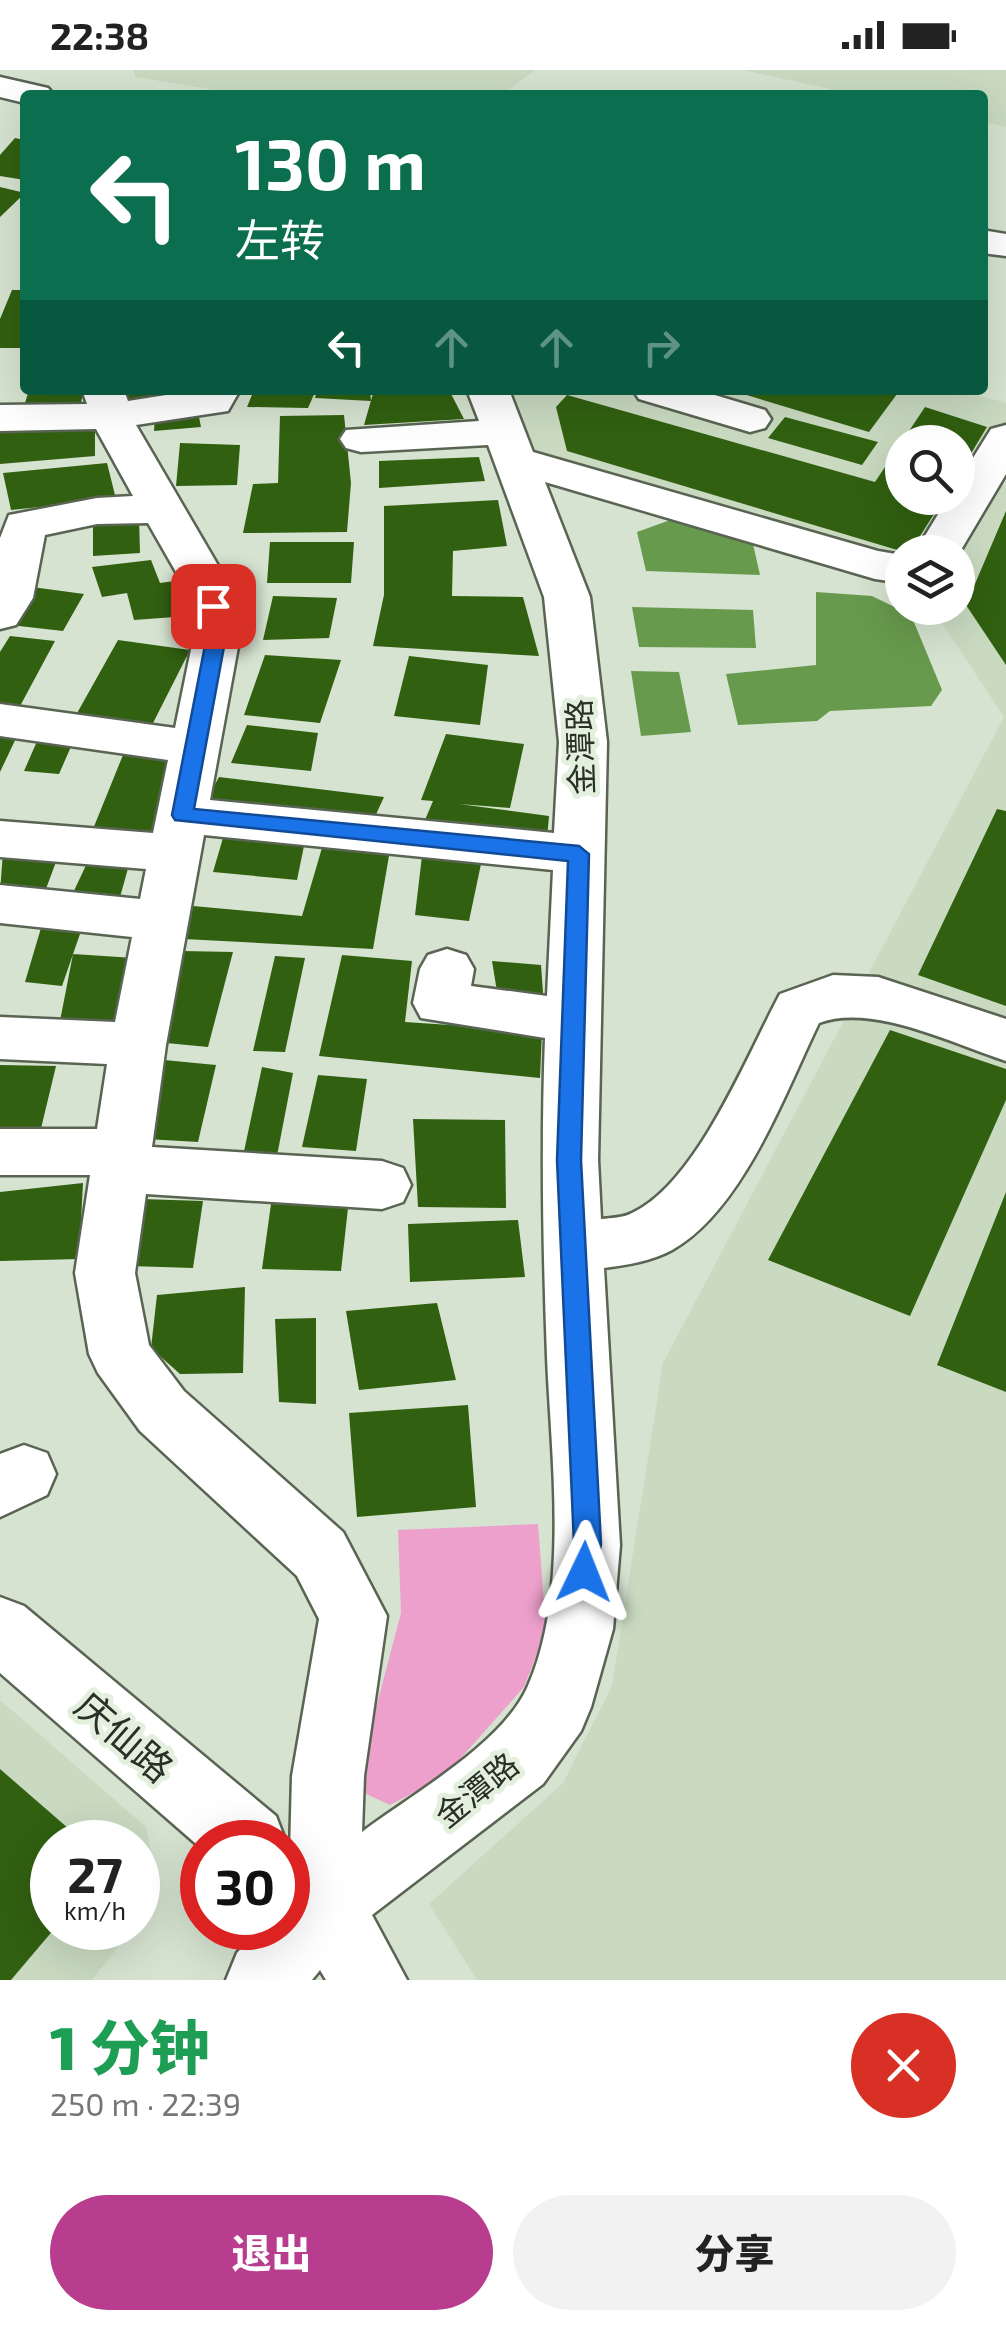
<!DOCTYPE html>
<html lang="zh">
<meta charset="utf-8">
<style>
:root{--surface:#fff;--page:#f2f2f2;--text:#222;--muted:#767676;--accent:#b83d8e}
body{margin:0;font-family:"Exo 2","Noto Sans SC",sans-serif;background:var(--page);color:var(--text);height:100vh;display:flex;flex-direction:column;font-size:38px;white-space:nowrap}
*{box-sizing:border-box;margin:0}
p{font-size:32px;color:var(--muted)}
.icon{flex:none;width:55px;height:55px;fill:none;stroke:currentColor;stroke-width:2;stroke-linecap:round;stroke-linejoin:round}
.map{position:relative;height:1910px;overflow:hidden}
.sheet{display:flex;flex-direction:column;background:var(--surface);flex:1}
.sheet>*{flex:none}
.guide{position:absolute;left:20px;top:20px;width:968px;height:305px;border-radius:10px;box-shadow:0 10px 40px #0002;background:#0b6e4f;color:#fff;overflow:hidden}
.controls{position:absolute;left:885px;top:355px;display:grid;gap:20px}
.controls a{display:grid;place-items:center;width:90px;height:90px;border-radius:50%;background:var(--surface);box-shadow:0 10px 40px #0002;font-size:50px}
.speed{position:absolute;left:30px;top:1750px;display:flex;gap:20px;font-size:50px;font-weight:700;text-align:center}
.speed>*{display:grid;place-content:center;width:130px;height:130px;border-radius:50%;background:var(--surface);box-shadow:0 10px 40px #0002;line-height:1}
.speed small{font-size:25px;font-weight:400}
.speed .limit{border:15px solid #d22;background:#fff;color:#111}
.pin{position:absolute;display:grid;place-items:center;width:85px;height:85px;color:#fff;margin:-42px;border-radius:20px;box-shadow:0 5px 15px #0006}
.me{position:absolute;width:110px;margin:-55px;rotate:2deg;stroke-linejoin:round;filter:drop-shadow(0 0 8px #0008)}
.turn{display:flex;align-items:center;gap:35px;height:210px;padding:0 50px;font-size:45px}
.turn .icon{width:130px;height:130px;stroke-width:2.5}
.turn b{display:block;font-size:70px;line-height:85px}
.lanes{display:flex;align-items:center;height:95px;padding:0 50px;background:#0003;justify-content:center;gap:50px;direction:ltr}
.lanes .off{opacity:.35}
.round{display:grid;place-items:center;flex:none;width:105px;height:105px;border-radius:52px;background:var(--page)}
.head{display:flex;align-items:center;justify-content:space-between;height:170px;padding:0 50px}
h1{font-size:60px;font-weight:800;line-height:75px;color:#1e9e55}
.action{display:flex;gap:20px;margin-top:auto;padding:20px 50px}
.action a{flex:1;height:115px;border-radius:60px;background:var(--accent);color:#fff;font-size:40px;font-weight:800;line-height:115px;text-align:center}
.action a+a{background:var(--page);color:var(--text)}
.status{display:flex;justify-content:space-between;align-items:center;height:70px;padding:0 50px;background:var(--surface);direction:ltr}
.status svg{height:28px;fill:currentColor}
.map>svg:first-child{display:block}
.built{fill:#c9dac1;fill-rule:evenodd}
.green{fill:#eda0cc}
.water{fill:#679a4d}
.building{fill:#316010}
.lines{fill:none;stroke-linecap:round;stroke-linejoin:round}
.minor-casing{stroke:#596453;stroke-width:5}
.minor{fill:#fff;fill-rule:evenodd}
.route{fill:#1a73e8;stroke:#114b97;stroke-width:2.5}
.labels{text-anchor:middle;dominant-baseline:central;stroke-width:10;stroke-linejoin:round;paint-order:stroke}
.street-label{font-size:32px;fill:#2a2f27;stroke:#e3f0dd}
.near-street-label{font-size:38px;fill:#2a2f27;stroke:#e3f0dd}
</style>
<div class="status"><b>22:38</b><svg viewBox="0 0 49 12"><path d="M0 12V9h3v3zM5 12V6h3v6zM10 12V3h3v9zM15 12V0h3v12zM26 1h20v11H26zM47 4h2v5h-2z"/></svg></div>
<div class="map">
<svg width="1006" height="1910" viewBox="0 0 1006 1910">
<rect width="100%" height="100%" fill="#d6e3d0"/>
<path class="built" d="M134,0H535L502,25H246L135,7Z
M743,0H1006V57L983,52L982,25H858Z
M511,320H961L1006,333V394L995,414L1006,415V1910H477L429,1834L563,1713L612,1616L663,1293L1004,647L932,538H958V482H902V519L548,412ZM902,372H958V428H902Z
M0,1630L146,1757L156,1809L138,1849V1772H52V1858H133L92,1910H0Z"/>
<path class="green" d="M538,1454L546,1560L524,1617L445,1706L390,1735L362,1722L363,1687L401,1543L398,1460Z"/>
<path class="water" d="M673,449L753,474L760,505L646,501L637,462Z
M816,522L872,526L911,545L942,620L931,636L830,641L817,651L738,655L726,604L816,595Z
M632,537L753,540L756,578L639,577Z
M631,601L679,602L691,662L641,666Z"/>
<path class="building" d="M15,68L25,70V110L0,106V85Z
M0,117L25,123L0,147Z
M12,220H25V278H0V249Z
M29,320H83L81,334L25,333Z
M125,320H161L162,328L123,330Z
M254,320H316L308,338L247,337Z
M317,320H370L371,331L315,328Z
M374,320H449L464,349L364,355Z
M730,320H900L869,362Z
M567,325L875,412L925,337L987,357L958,405V372H902V428H944L910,482H904L567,381L556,337Z
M198,342L201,357L154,361L155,346Z
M344,345L351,413L347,462L243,463L253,414L278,413L280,346Z
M785,347L878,372L862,395L768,368Z
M95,358V386L0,394V361Z
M180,373L240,375L237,415L176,416Z
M479,387L485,411L379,418V391Z
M107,393L116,429L11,440L3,403Z
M498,430L507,476L453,481L452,526L523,527L539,586L373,576L384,525V436Z
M1006,441V595L966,535Z
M139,447L140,483L93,486V452Z
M270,472H354L351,513H267Z
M151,490L160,513L182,510L188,546L134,550L127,523L102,527L92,497Z
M32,517L84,524L63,561L10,555Z
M273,526L337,528L329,568L263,570Z
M10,566L55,571L19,638L0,635V582Z
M118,570L190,580L151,657L76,645Z
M265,585L341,590L320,653L244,645Z
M409,586L488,595L480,655L394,646Z
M247,655L318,663L311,701L231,693Z
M0,660L19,662L0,702Z
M446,664L524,674L510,738L459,734L549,746L547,768L422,757L433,731L421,730Z
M38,669L73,672L59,704L24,701Z
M125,680L173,689L151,766L93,759Z
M219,707L384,727L372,753L204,734Z
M997,739L1006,741V936L918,905Z
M225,761L305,771L297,810L213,802Z
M324,771L390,780L373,879L184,869L193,836L302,846Z
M3,782L59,784L44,824L0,822Z
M422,786L481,794L469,851L415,845Z
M88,791L129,795L120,827L72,825Z
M41,858L81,861L62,916L25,912Z
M183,881L233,882L208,977L166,973Z
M73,884L134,888L116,956L60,951Z
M342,885L412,891L405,952L542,961L540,1008L319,986Z
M275,886L305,888L285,982L253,981Z
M492,891L541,895L544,936L499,934Z
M890,960L1006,999V1030L910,1246L768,1190Z
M164,990L216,995L198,1072L146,1069Z
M0,995L56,996L38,1071L0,1069Z
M262,997L293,1003L276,1091L243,1086Z
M318,1005L367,1009L356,1081L302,1077Z
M413,1049L505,1050L506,1138L418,1137Z
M83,1113L79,1189L0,1191V1122Z
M1006,1122V1322L937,1295Z
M141,1129L203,1131L193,1198L130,1196Z
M271,1134L348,1138L341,1201L262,1199Z
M518,1150L525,1207L410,1212L408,1154Z
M245,1217L243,1303L180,1304L151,1278L157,1225Z
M437,1233L456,1310L359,1320L346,1241Z
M316,1248V1334L279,1332L275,1249Z
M468,1335L476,1437L357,1447L349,1343Z
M0,1699L84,1772H52L55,1858L11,1910H0Z"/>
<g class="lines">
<g class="minor-casing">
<path id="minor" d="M0,7L48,18L54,25H25V33L0,27Z
M982,160L1006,164V186L982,183Z
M82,320H124L128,331L198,320H240L228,341L136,355L230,516L242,555L210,730L554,763L559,672L544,527L488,375L361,382L346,378L340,369L346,360L479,351L467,320H509L533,382L878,481L902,485V513L875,509L545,412L590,527L607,672L598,1090L601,1149C611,1148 623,1148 632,1143C697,1113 747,985 780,924L833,905L878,907L1006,949V991C953,974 872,933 819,953C785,1023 743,1140 672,1180C652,1191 627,1195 604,1198L620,1475L613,1559L591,1637L581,1661L543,1714L372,1845L407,1910H326L320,1900L312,1910H226L237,1883L259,1858H288L292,1706L319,1549L297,1506L140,1361L98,1303L89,1284L75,1203L90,1105H0V1059H97L107,994L0,989V947L115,952L132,867L0,853V815L140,829L146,799L0,787V751L153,763L168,690L0,666V634L175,658L196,555L184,516L148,453L97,454L45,465L33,528L16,555L0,559V468L9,445L97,428L133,426L96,359L0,361V335L87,334ZM204,765L553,800L547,926L471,916L474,899L466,885L447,879L428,885L420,899L413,933L421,948L545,968C541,1074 543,1180 547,1287C551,1389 570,1523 527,1618C501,1675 412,1724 362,1762L364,1706L387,1546L343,1462L184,1321L149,1275L135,1203L146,1124L382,1139L403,1132L411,1115L403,1098L382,1091L152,1077L166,975Z
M633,320H698L765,340L771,349L765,358L750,362L639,329Z
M1006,355V404L958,485L915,482L948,428H958V412L991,359Z
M24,1375L47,1383L56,1404L47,1425L0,1447V1384Z
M0,1527L24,1536L276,1746L286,1772H202V1779L0,1603Z"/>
</g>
<use href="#minor" class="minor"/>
</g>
<path class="route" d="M213,529L222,536L228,555L194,739L579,776L589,784L581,1090L601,1474L594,1512L584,1515L575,1512L571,1502L574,1474L557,1090L568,791L175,750L172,745L209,555L203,536Z"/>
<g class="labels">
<g class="street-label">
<text transform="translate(579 677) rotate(-92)">金潭路</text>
<text transform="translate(476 1719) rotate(-39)">金潭路</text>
</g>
<g class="near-street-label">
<text transform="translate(125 1666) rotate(41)">庆仙路</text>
</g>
</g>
</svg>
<div class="controls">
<a><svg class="icon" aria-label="search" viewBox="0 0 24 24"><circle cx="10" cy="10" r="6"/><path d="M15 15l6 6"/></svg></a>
<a><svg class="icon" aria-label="layers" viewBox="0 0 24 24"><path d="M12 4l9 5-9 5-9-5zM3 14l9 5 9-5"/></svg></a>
</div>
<div class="speed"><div>27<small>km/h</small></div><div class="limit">30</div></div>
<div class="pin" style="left:213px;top:536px;background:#d93025"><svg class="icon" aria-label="arrive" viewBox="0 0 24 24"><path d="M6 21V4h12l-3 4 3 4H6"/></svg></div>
<svg class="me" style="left:584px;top:1502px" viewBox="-20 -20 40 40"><path d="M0-17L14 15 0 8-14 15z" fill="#1a73e8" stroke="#fff" stroke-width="4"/></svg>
<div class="guide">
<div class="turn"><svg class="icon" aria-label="left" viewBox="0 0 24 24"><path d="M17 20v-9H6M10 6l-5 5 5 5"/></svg><div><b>130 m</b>左转</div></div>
<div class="lanes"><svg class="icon" aria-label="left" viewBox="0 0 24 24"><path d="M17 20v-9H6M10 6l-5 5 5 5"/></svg><svg class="icon off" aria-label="ahead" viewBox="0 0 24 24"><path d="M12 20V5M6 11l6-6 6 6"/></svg><svg class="icon off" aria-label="ahead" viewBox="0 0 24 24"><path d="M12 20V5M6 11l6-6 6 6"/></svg><svg class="icon off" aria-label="right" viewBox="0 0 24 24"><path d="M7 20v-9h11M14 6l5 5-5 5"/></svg></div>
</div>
</div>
<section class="sheet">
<div class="head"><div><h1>1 分钟</h1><p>250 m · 22:39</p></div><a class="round" style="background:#d93025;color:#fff"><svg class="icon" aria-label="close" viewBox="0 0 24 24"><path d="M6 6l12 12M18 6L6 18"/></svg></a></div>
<div class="action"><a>退出</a><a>分享</a></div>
</section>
